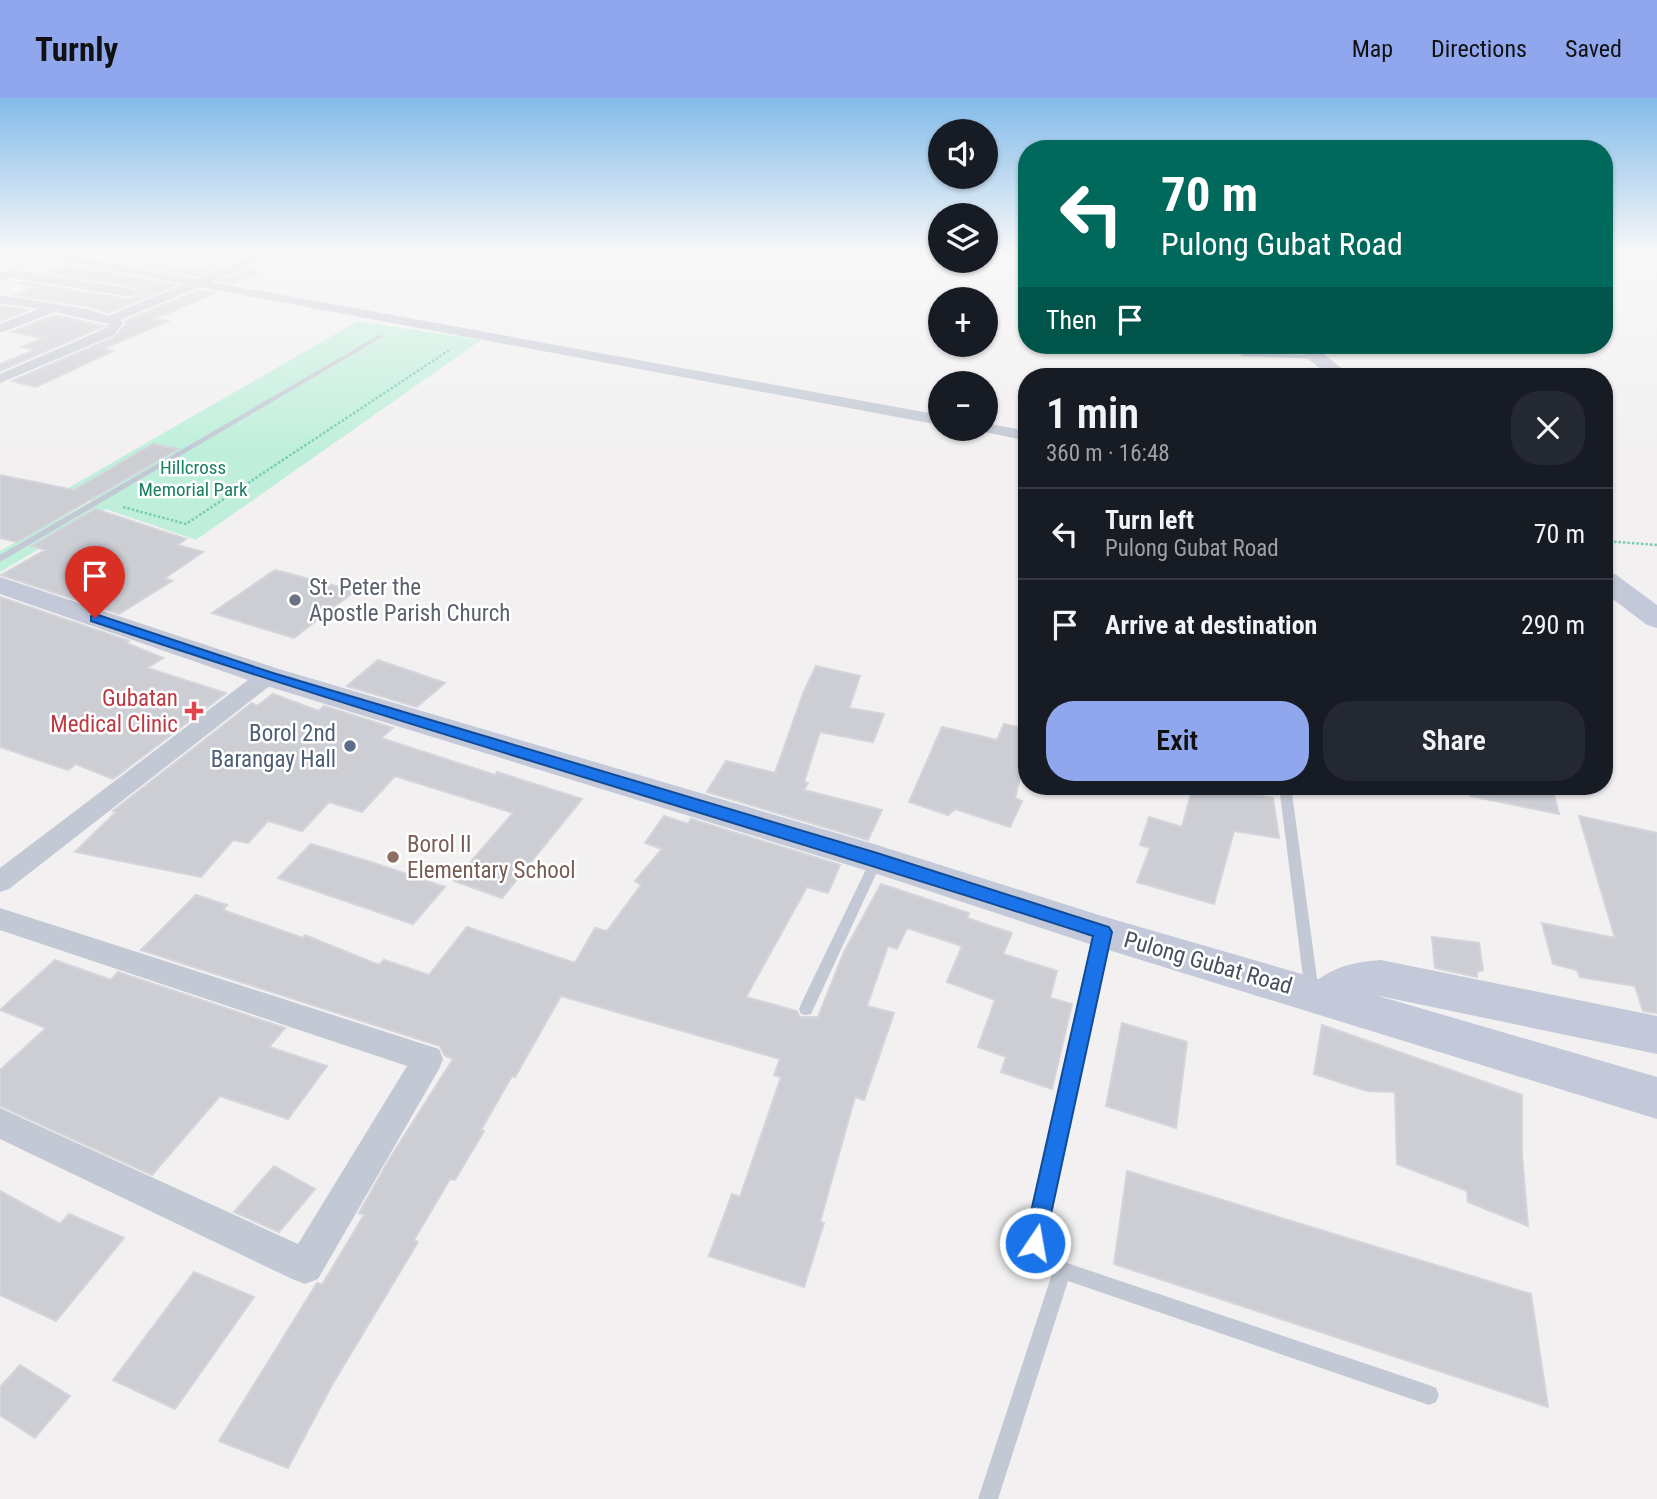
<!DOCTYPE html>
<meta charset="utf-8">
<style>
:root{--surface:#171b24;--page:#242831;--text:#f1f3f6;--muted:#9ea1a6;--line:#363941;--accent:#90a7ed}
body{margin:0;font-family:"Roboto Condensed",sans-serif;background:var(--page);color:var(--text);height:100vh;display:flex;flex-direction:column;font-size:26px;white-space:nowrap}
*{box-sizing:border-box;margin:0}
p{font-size:23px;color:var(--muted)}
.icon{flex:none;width:38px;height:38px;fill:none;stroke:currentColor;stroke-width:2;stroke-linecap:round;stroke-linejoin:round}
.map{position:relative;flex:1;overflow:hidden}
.side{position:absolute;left:1018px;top:270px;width:595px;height:427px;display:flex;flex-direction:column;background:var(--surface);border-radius:28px;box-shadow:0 2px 5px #0004}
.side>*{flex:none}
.banner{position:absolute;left:1018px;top:42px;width:595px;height:214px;border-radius:28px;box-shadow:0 2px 5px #0004;background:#00695c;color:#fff;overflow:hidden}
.fabs{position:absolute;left:928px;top:21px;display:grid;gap:14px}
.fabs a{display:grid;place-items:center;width:70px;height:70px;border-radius:50%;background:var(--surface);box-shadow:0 2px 5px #0004;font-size:35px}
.pin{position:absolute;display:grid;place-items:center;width:60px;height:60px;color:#fff;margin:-72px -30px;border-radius:50% 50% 50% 0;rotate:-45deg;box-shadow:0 0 7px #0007}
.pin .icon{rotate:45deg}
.me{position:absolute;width:77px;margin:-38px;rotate:12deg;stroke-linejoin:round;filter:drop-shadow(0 0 5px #0008)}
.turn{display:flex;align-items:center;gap:24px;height:147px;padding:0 28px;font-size:32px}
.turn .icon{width:91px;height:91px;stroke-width:2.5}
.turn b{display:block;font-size:49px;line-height:60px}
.then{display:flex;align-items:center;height:66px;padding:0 28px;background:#0003;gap:14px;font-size:26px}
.round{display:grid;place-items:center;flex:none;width:74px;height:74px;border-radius:28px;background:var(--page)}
.head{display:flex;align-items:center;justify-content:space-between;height:119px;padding:0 28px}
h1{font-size:42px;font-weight:600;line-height:52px}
.cta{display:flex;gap:14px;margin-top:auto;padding:14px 28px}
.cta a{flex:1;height:80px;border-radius:28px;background:var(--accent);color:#111;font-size:28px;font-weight:600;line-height:80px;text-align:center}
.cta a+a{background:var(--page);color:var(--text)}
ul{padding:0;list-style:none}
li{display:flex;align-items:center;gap:21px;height:91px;padding:0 28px;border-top:2px solid var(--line)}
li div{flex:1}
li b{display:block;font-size:26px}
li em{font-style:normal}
header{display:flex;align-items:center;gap:42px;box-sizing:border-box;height:98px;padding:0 35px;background:var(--accent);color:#111}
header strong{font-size:33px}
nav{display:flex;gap:38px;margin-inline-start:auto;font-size:24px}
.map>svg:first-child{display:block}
.green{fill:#bfefdb}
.building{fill:#cdced4;stroke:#d4d4db;stroke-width:2}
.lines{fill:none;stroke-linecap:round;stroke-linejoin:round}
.path{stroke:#77cdb4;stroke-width:2.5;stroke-dasharray:2.5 2;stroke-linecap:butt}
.lane{fill:#c3c9d4;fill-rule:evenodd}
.street{fill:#c3c9d4;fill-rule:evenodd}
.secondary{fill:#c3c9d8;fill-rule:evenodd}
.route{fill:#1a73e8;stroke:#114b97;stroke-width:2}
.worship-dot{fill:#6b7280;stroke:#fff;stroke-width:2.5}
.health-dot{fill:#e0444e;stroke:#fff;stroke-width:2.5}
.service-dot{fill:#5c6f8a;stroke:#fff;stroke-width:2.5}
.education-dot{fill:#8d6e63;stroke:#fff;stroke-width:2.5}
.labels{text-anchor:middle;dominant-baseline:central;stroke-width:5;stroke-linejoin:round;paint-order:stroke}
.far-park-label{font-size:19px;fill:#187f60;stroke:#fff}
.worship-label{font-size:23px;fill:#5b616d;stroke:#fff;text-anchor:start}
.health-label{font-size:23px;fill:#be3a42;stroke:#fff;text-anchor:end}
.service-label{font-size:23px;fill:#4e5e75;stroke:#fff;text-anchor:end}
.education-label{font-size:23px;fill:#785e54;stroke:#fff;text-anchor:start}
.street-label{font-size:23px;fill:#484f5d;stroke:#fff}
</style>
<header>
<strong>Turnly</strong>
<nav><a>Map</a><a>Directions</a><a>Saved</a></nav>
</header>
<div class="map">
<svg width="1657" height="1401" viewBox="0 0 1657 1401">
<rect width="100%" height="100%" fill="#f2f0f0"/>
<path class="green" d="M358,223L481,242L196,442L106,411L0,474V453L92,403L58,396Z"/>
<path class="building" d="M139,165L197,174L213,167L221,168L197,178L133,167Z
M68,167L176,187L108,215L86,208L15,197L38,188L18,185L22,184L132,202L140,196L132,188L47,175Z
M245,172L260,174L235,186L220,183Z
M199,192L215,195L154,221L168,223L103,251L113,253L36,289L12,283L115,239L125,227V223Z
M0,208L29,212L0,223Z
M55,217L104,228L0,273V266L35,252L22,249L43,240L11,234Z
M153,346L178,351L17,444L0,440V377L74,392Z
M95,411L186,441L177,447L203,454L165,480L172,483L119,516L1,477L45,452L32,448Z
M275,472L355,493L294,540L212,515Z
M0,499L129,543L126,545L163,560L147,570L226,595L113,681L76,666L68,672L0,649Z
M378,562L445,585L417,609L347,588Z
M816,568L860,578L849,610L884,616L873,644L820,634L804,684L808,685L804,692L882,712L868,742L707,694L726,663L775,675L804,593Z
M273,596L319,613L324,608L393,630L381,640L495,677L497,674L582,701L502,800L454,783L513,715L395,678L362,714L329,704L302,733L268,723L248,745L233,742L201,779L75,754L116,714L113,713L252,605L257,608Z
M1004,626L1027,631V652L1015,700L1022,703L1010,729L955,711L948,717L909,704L942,629L997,642Z
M1193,688H1238L1236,693L1273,700L1279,740L1234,733L1214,806L1137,784L1150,750L1140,747L1149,719L1182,729Z
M1471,688H1552L1559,716L1470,698Z
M664,718L688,726L691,721L840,767L828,795L807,789L746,899L797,913L800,919H818L844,854L881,786L969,815L967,820L1012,835L1003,856L1057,873L1050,900L1072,906L1052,991L1001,974L1006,959L978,949L995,902L947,884L962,848L907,830L897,851L888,848L867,908L894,915L864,1002L855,999L820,1124L824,1125L804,1189L709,1158L732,1096L740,1099L781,979L774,977L780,961L561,898L515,979L512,978L481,1032L484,1033L455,1082L450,1081L414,1142L418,1144L332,1287L288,1370L219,1343L317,1185L322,1187L364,1117L359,1115L390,1060L453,961L444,957L440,948L141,852L196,797L227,807L223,812L303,840L305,837L379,867L384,862L429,877L467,829L575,865L595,830L607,833L641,787L635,783L662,751L645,745Z
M1579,718L1657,735V915L1643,913L1635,888L1580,879L1577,872L1553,866L1542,825L1615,840Z
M311,746L374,765L445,789L413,826L278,780Z
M1432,839L1479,845L1483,872L1477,874V879L1435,870Z
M55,862L111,882L118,874L285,930L269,949L327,968L288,1021L220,998L152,1077L0,1008V972L46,930L0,912Z
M1122,925L1187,944L1176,1030L1106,1008Z
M1322,927L1522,997V1057L1528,1128L1468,1104L1467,1093L1397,1066L1395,994L1367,993L1314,976Z
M274,1068L315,1091L279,1134L234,1114Z
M1127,1073L1531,1196L1548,1309L1114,1166Z
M0,1093L60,1126L69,1116L124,1140L56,1223L0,1197Z
M194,1174L254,1199L175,1311L113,1282Z
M20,1267L70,1298L35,1340L0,1317V1289Z"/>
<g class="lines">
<path class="path" d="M123,409L186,426L451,251
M1605,443L1657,447"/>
<path class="lane" d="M379,237L384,238L0,464V457Z
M1244,255L1317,257L1320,259L1317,261L1242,258L1241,257Z
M1279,688H1291L1319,895L1317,899L1312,901L1307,899L1305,895Z
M877,756L882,757L883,761L811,916L806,917L801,916L799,911L801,906L871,761L872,757Z
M1102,828L1107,830L1109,834L1044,1143L1050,1153L1067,1165L1429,1287L1436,1290L1439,1297L1436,1304L1429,1307L1068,1183L998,1401H978L1052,1176L1038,1165L1026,1145L1095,834L1097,830Z"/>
<path class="street" d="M41,157H65L197,181L256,157H272L211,184L940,317V327L199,189L120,222L123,225L114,237L0,285V276L104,231L109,226L55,214L0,235V226L39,211L0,205V197L86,211L108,218L185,186L47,160Z
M14,172L132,191L138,195L132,199L14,180L0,183V175Z
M985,325L1027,333V343L980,333L978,331H985Z
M268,571L276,573L279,578L276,583L9,791L0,794V770L260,573Z
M0,810L439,951L443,961L439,971L318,1181L305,1186L292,1181L0,1041V1010L298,1146L407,968L0,832Z"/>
<path class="secondary" d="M1292,247H1313L1351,278H1329Z
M1605,474L1615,476L1657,507V530L1647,527L1605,495Z
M0,479L279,571L877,747L1102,818L1319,881C1339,867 1357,864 1381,862L1657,918V956L1375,897L1657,979V1021L1102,850L868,773L257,585L0,496Z"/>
</g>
<linearGradient id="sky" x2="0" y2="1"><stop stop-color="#83bbea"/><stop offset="0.44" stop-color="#f9f8f8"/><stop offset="1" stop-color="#f9f8f8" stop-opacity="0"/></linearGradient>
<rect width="1657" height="353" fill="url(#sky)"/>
<path class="route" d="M95,516L273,575L877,755L1109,829L1112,834L1043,1153L1035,1157L1027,1153L1024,1145L1093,838C760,730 423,634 91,523V518Z"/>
<circle class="worship-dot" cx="295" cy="502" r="7"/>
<path class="health-dot" d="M190.5 602.5h7v7h7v7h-7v7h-7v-7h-7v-7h7z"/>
<circle class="service-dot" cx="350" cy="648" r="7"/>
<circle class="education-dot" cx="393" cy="759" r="7"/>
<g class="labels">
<g class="far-park-label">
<text x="193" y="369">Hillcross<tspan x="193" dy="22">Memorial Park</tspan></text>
</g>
<g class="worship-label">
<text x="309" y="489">St. Peter the<tspan x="309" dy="26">Apostle Parish Church</tspan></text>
</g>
<g class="health-label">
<text x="178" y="600">Gubatan<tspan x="178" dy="26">Medical Clinic</tspan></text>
</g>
<g class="service-label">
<text x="336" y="635">Borol 2nd<tspan x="336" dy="26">Barangay Hall</tspan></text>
</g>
<g class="education-label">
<text x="407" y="746">Borol II<tspan x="407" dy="26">Elementary School</tspan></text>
</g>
<g class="street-label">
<text transform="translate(1208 865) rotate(16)">Pulong Gubat Road</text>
</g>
</g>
</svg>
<div class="fabs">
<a><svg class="icon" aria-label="sound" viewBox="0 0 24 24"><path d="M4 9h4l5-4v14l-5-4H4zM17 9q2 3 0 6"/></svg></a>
<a><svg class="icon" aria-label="layers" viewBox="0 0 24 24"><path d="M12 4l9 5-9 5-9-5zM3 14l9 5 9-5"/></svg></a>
<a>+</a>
<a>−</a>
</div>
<div class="pin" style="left:95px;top:520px;background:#d93025"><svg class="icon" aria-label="arrive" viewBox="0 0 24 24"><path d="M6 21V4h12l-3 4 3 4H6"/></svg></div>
<svg class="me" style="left:1035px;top:1145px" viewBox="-20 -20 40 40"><circle r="17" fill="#1a73e8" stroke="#fff" stroke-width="3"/><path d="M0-11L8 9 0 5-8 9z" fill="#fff"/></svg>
<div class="banner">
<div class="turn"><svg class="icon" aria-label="left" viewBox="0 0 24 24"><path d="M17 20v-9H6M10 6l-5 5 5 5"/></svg><div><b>70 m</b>Pulong Gubat Road</div></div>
<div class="then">Then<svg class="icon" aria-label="arrive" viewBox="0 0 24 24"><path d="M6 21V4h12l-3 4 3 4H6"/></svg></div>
</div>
<section class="side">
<div class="head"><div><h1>1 min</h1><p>360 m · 16:48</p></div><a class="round"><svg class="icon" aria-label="close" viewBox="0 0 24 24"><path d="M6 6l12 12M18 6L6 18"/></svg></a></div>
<ul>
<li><svg class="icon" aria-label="left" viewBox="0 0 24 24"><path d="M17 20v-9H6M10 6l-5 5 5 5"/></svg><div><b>Turn left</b><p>Pulong Gubat Road</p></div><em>70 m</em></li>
<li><svg class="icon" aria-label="arrive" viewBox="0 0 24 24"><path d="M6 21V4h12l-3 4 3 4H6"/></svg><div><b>Arrive at destination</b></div><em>290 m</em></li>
</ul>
<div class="cta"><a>Exit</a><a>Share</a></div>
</section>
</div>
